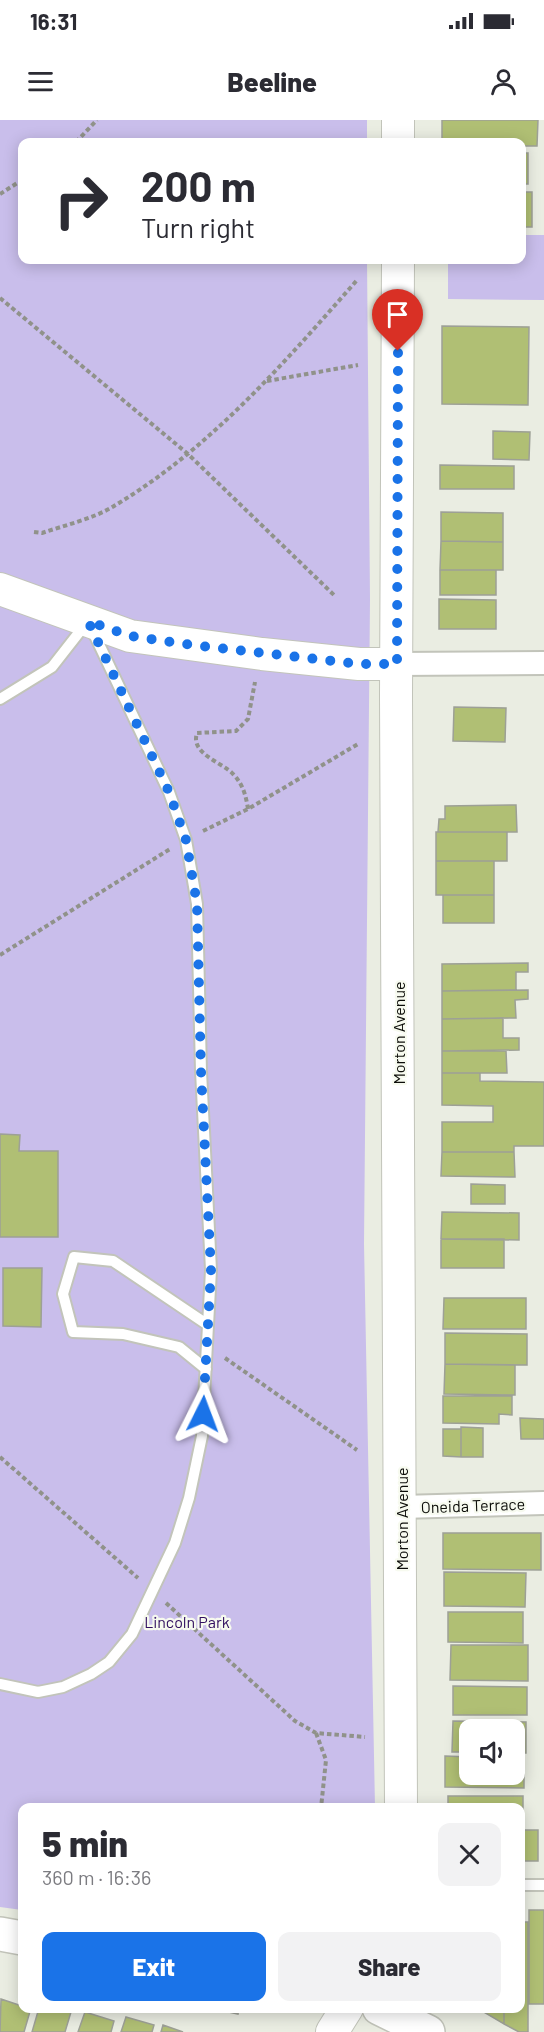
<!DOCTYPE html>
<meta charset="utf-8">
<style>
:root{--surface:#fff;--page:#f2f2f3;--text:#2b2b33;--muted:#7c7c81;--accent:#1a73e8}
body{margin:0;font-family:Barlow,sans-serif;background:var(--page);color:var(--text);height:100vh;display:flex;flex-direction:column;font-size:22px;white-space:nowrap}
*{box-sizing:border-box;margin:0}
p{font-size:20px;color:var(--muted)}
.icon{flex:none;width:33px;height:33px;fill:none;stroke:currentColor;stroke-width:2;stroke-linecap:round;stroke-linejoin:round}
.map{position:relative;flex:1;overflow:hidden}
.side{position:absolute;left:18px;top:1683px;width:507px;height:210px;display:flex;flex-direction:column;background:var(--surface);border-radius:12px;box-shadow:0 3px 15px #0003}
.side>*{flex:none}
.guide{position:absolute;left:18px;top:18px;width:508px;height:126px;border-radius:12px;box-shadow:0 3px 15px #0003;background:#fff;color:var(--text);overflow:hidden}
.controls{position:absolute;left:459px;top:1599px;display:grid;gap:12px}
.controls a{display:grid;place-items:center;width:66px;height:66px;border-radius:12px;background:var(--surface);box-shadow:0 3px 15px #0003;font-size:30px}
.pin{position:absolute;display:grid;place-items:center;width:51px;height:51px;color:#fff;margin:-62px -26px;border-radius:50% 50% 50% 0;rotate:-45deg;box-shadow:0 0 6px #0007}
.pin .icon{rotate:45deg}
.me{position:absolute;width:66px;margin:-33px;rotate:3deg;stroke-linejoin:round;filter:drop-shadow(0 0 4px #0008)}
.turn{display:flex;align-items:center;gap:21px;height:126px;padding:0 24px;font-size:27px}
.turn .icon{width:78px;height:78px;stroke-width:2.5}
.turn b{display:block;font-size:42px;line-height:51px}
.round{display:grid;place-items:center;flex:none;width:63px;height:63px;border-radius:12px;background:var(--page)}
.overview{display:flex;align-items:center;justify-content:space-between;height:102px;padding:0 24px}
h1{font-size:36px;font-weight:800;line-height:45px}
.cta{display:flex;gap:12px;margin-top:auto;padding:12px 24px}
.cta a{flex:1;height:69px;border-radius:12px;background:var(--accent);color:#fff;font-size:24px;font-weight:800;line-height:69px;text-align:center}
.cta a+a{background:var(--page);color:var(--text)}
.status{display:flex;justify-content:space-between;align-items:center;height:42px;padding:0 30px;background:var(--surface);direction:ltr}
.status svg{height:16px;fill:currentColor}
header{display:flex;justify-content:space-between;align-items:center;height:78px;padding:0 24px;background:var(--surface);font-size:27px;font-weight:800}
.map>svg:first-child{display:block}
.green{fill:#c9beeb}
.building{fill:#b0bf74;stroke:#9da096;stroke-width:1.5}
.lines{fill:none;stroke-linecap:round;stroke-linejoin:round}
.lane-casing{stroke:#c2c4ba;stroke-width:14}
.street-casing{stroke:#c2c4ba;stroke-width:26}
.secondary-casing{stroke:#c2c4ba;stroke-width:34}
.primary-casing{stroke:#c2c4ba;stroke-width:36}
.path{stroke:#90928a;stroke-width:4;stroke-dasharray:4.5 3;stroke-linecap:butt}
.lane{stroke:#fff;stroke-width:10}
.street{stroke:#fff;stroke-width:22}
.secondary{stroke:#fff;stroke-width:32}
.primary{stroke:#fff;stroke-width:33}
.route{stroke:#1a73e8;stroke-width:10;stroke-dasharray:0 18}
.labels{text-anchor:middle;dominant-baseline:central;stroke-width:4.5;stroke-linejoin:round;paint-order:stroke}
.street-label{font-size:16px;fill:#0b0c08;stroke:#f7faef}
.park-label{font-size:16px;fill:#310f60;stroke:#f7faef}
</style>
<div class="status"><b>16:31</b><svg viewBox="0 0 49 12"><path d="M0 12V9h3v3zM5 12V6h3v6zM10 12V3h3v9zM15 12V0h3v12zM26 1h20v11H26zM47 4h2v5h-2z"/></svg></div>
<header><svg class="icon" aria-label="menu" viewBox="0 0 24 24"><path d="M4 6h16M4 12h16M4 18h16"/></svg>Beeline<svg class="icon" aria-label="person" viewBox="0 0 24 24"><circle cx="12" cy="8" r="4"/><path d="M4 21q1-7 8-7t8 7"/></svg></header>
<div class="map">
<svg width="544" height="1912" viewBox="0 0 544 1912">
<rect width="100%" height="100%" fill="#eaede2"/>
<path class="green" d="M0,0H367V22H22V140H367L370,479L364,1124L375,1687L22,1688V1790L0,1787Z
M522,115H544V180L448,179V140H522Z"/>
<path class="building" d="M442,0H538L537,26H522V22H442Z
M522,33H528V64H522Z
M522,72H532V107H522Z
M442,206L529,207L528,285L442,284Z
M493,311L530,312L529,340L493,339Z
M440,345L514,346V369H440Z
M441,392L503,393V422L441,421Z
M441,421L503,422V450H440Z
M440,450H496V475H440Z
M439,479L496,480V509H439Z
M454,587L506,588L505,622L453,621Z
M516,685L517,712H438L439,699H445V686Z
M436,712H507V741H436Z
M436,741H494V775H436Z
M443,775H494V803H443Z
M528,843V852H516V870L442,871V844Z
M528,870V879L515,880L516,898L442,899V871Z
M503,898V918H519V930L442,931V899Z
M442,931H506L507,953H442Z
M442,953H480V961L544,962V1026H514V1032H442V1002H493V986L442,985Z
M0,1014L20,1015L19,1031H58V1117H0Z
M442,1032H514L515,1057L441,1056Z
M471,1064L505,1065V1084H471Z
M442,1092L519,1093V1120L441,1119Z
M441,1119H504V1148H441Z
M3,1148H42L41,1207L3,1206Z
M444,1178H526V1209H443Z
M445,1213L527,1214V1245L445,1244Z
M445,1244L515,1245V1275L444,1274Z
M443,1276H512V1295L499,1294V1304L443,1303Z
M520,1298L544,1299V1319H521Z
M461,1307L483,1308V1337H461Z
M443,1309H461V1337L443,1336Z
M443,1413H541V1450L443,1449Z
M444,1452L526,1453L525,1487L444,1486Z
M448,1492H523V1523L448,1522Z
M451,1525H528V1561L450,1560Z
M453,1566L527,1567V1595H453Z
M453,1601L526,1602V1633H514V1610H470V1632H452Z
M445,1636L470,1637V1654H514V1637H524V1668L445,1667Z
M448,1676H523V1704H520V1688H448Z
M520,1710H538V1741H520Z
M529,1790H544V1884H529Z
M520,1802H528V1912H519L504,1904V1888H520Z
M1,1879L22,1886V1888H31L24,1912H0Z
M39,1888H59L71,1892L65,1912H32Z
M228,1888H239L238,1894L228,1892Z
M477,1888H504V1904Z
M85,1892L114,1901L111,1912H78Z
M126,1897L154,1905L152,1912H121Z
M163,1905L183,1912H161Z"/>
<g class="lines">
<g class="lane-casing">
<path id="lane" d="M0,579L52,547L88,501L169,672L186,720L197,784L201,951L211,1150L202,1316L189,1378L175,1423L132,1514L109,1542L91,1554L63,1567L38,1572L0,1564
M206,1249L179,1227L123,1214L73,1212L63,1174L74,1137L113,1141L208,1205
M520,1765H544"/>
</g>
<g class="street-casing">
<path id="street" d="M397,544L544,543
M401,1387L544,1383"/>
</g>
<g class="secondary-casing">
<path id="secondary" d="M398,22V0
M398,140L396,577L401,1688
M0,469L130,516L262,534L359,544H397
M332,1912L347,1888"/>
</g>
<g class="primary-casing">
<path id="primary" d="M0,1814L22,1818
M379,1888L428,1912"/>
</g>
<path class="path" d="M76,22L97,0
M0,74L22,60
M0,178L188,334L334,475
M267,261L358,245
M34,412L42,413C65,405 93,399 114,386C210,329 285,242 358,159
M248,689C246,676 243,664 233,654C222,642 190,634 197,613L236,611L248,599L255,562
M203,711L248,689L358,624
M0,835L170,729
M225,1238L357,1330
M0,1337L138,1458
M166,1483L295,1601L316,1613L365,1617
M316,1613L326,1640L321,1688"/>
<use href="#lane" class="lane"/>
<use href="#street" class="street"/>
<use href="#secondary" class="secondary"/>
<use href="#primary" class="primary"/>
</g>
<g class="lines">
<path class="route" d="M203,1294L211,1150L201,951L197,784L186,720L169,672L88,501L130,516L192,525L360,544H397L398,231"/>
</g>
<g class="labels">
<g class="street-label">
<text transform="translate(398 913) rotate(-90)">Morton Avenue</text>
<text transform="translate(473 1385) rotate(-2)">Oneida Terrace</text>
<text transform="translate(401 1399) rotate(-90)">Morton Avenue</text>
</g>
<g class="park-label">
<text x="187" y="1501">Lincoln Park</text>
</g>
</g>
</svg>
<div class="controls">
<a><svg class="icon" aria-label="sound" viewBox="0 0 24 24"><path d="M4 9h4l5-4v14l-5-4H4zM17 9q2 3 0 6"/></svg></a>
</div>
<div class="pin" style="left:398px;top:231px;background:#d93025"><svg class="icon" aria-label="arrive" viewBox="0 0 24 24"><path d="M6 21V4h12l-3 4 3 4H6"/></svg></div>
<svg class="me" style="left:203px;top:1294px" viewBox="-20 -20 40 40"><path d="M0-17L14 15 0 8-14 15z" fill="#1a73e8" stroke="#fff" stroke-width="4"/></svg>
<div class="guide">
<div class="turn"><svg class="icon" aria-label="right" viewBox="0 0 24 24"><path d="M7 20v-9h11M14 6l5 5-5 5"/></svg><div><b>200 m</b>Turn right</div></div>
</div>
<section class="side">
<div class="overview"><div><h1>5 min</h1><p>360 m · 16:36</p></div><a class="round"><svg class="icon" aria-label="close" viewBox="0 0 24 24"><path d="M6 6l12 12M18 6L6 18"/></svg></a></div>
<div class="cta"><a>Exit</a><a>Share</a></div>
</section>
</div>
